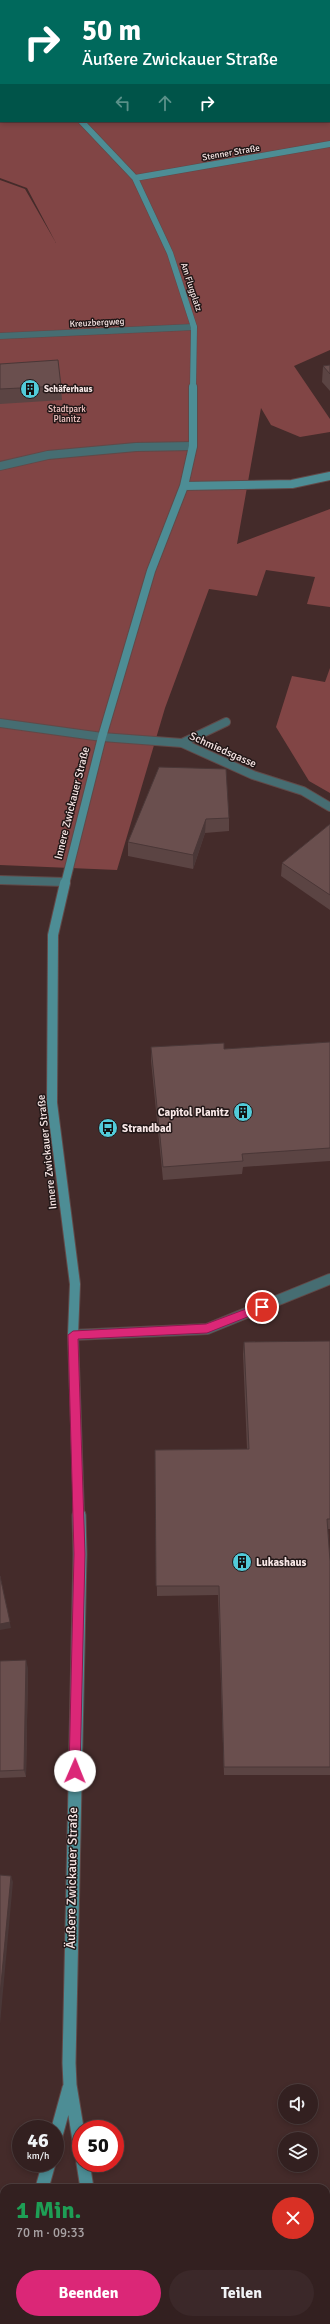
<!DOCTYPE html>
<html lang="de">
<meta charset="utf-8">
<style>
:root{--surface:#332020;--page:#3b2829;--text:#f1f3f6;--muted:#a9a3a5;--line:#4e3e3e;--accent:#db2777}
body{margin:0;font-family:Signika,sans-serif;background:var(--page);color:var(--text);height:100vh;display:flex;flex-direction:column;font-size:15px;white-space:nowrap}
*{box-sizing:border-box;margin:0}
p{font-size:13px;color:var(--muted)}
.icon{flex:none;width:22px;height:22px;fill:none;stroke:currentColor;stroke-width:2;stroke-linecap:round;stroke-linejoin:round}
.map{position:relative;flex:1;overflow:hidden}
.side{position:absolute;left:0px;top:2184px;width:330px;height:140px;display:flex;flex-direction:column;background:var(--surface);border-radius:12px 12px 0 0;box-shadow:0 2px 6px #0003,0 0 0 1px var(--line)}
.side>*{flex:none}
.guide{position:absolute;left:0px;top:0px;width:330px;height:122px;box-shadow:0 2px 6px #0003,0 0 0 1px var(--line);background:#00695c;color:#fff;overflow:hidden}
.tools{position:absolute;left:278px;top:2084px;display:grid;gap:8px}
.tools a{display:grid;place-items:center;width:40px;height:40px;border-radius:50%;background:var(--surface);box-shadow:0 2px 6px #0003,0 0 0 1px var(--line);font-size:20px}
.speed{position:absolute;left:12px;top:2120px;display:flex;gap:8px;font-size:20px;font-weight:700;text-align:center}
.speed>*{display:grid;place-content:center;width:52px;height:52px;border-radius:50%;background:var(--surface);box-shadow:0 2px 6px #0003,0 0 0 1px var(--line);line-height:1}
.speed small{font-size:10px;font-weight:400}
.speed .limit{border:6px solid #d22;background:#fff;color:#111}
.pin{position:absolute;display:grid;place-items:center;width:34px;height:34px;color:#fff;margin:-17px;border:2px solid #fff;border-radius:50%;box-shadow:0 1px 4px #0007}
.me{position:absolute;width:44px;margin:-22px;rotate:1deg;stroke-linejoin:round;filter:drop-shadow(0 0 3px #0008)}
.turn{display:flex;align-items:center;gap:14px;height:84px;padding:0 16px;font-size:18px}
.turn .icon{width:52px;height:52px;stroke-width:2.5}
.turn b{display:block;font-size:28px;line-height:34px}
.lanes{display:flex;align-items:center;height:38px;padding:0 16px;background:#0003;justify-content:center;gap:20px;direction:ltr}
.lanes .off{opacity:.35}
.round{display:grid;place-items:center;flex:none;width:42px;height:42px;border-radius:21px;background:var(--page)}
.overview{display:flex;align-items:center;justify-content:space-between;height:68px;padding:0 16px}
h1{font-size:24px;font-weight:700;line-height:30px;color:#1e9e55}
.primary-button{display:flex;gap:8px;margin-top:auto;padding:8px 16px}
.primary-button a{flex:1;height:46px;border-radius:24px;background:var(--accent);color:#fff;font-size:16px;font-weight:700;line-height:46px;text-align:center}
.primary-button a+a{background:var(--page);color:var(--text)}
.map>svg:first-child{display:block}
.green{fill:#814545}
.lines{fill:none;stroke-linecap:round;stroke-linejoin:round}
.lane-far2-casing{stroke:#614948;stroke-width:7}
.lane-far1-casing{stroke:#614948;stroke-width:10}
.lane-casing{stroke:#614948;stroke-width:12}
.street-casing{stroke:#614948;stroke-width:10}
.secondary-far3-casing{stroke:#614948;stroke-width:7}
.secondary-far2-casing{stroke:#614948;stroke-width:10}
.secondary-far1-casing{stroke:#614948;stroke-width:12}
.secondary-casing{stroke:#614948;stroke-width:15}
.lane-far2{stroke:#466d72;stroke-width:6}
.lane-far1{stroke:#466d72;stroke-width:8}
.lane{stroke:#466d72;stroke-width:10}
.street{stroke:#466d72;stroke-width:8}
.secondary-far3{stroke:#4d8d95;stroke-width:6}
.secondary-far2{stroke:#4d8d95;stroke-width:8}
.secondary-far1{stroke:#4d8d95;stroke-width:10}
.secondary{stroke:#4d8d95;stroke-width:13}
.wall{fill:#5b4443}
.shaded-wall{fill:#4a3737}
.building{fill:#6a4f4e;stroke:#4a3737}
.route{fill:#db2777;stroke:#8e194d}
.labels{text-anchor:middle;dominant-baseline:central;stroke-width:3;stroke-linejoin:round;paint-order:stroke}
.far-street-label{font-size:9px;fill:#f8e7e6;stroke:#221717}
.far-poi-label{font-size:9px;font-weight:bold;fill:#f8e7e6;stroke:#221717;text-anchor:start}
.far-park-label{font-size:9px;fill:#f5c8c6;stroke:#221717}
.street-label{font-size:11px;fill:#f8e7e6;stroke:#221717}
.poi-label{font-size:11px;font-weight:bold;fill:#f8e7e6;stroke:#221717;text-anchor:start}
.near-street-label{font-size:13px;fill:#f8e7e6;stroke:#221717}
</style>
<div class="map">
<svg width="330" height="2324" viewBox="0 0 330 2324">
<rect width="100%" height="100%" fill="#442b2a"/>
<path class="green" d="M0,0L26,1H1V121H329L330,103V350L294,366L330,419V432L300,437L271,425L261,408L237,544L330,509V607L307,604L315,577L266,570L257,596L209,589L165,708L117,870L0,865V180L25,189L56,243L27,188L0,178Z
M330,668V793L309,781L276,727L292,676L325,682Z"/>
<g class="lines">
<g class="lane-far2-casing">
<path id="lane-far2" d="M0,336L194,327"/>
</g>
<g class="lane-far1-casing">
<path id="lane-far1" d="M0,466L48,455L136,447L193,446
M0,723L102,737
M182,743L226,722"/>
</g>
<g class="lane-casing">
<path id="lane" d="M73,1335L207,1329L330,1279"/>
</g>
<g class="street-casing">
<path id="street" d="M102,737L182,743L253,775L303,791L330,807
M0,880L65,882"/>
</g>
<g class="secondary-far3-casing">
<path id="secondary-far3" d="M81,121L135,178L170,253L194,327L193,388
M135,178L330,144"/>
</g>
<g class="secondary-far2-casing">
<path id="secondary-far2" d="M184,486L292,484L330,476
M65,884L102,737L151,571L184,486L193,446V387"/>
</g>
<g class="secondary-far1-casing">
<path id="secondary-far1" d="M65,883L53,935L52,1103L75,1284L73,1335L79,1516"/>
</g>
<g class="secondary-casing">
<path id="secondary" d="M79,1515L80,1554L69,2063L70,2085L81,2152
M55,2139L69,2088
M83,2163L87,2188
M42,2188L49,2163
M35,2320V2324
M106,2320L107,2324"/>
</g>
<use href="#lane-far2" class="lane-far2"/>
<use href="#lane-far1" class="lane-far1"/>
<use href="#lane" class="lane"/>
<use href="#street" class="street"/>
<use href="#secondary-far3" class="secondary-far3"/>
<use href="#secondary-far2" class="secondary-far2"/>
<use href="#secondary-far1" class="secondary-far1"/>
<use href="#secondary" class="secondary"/>
</g>
<path class="wall" d="M0,364L61,386L62,400L0,404Z
M330,365V391L322,382L323,366Z
M159,767L229,818V831L205,833L193,869L128,856V842Z
M330,824V910L281,876L282,863Z
M330,1042V1161L243,1167L242,1174L163,1180L151,1061V1047L224,1049Z
M330,1341V1529H328L330,1561V1775H224L218,1595L157,1596L155,1450L247,1449L243,1354L244,1342Z
M0,1661L28,1668L26,1777L0,1778Z"/>
<path class="shaded-wall" d="M206,819L205,833L193,869V855Z
M0,1576L11,1628L0,1630Z
M26,1660L28,1668L26,1777L24,1770Z
M11,1876L13,1882L0,2024V1995Z"/>
<path class="building" d="M58,360L61,386L0,389V364Z
M330,365V374L323,366Z
M159,767L226,769L229,818L206,819L193,855L128,842Z
M330,824V895L282,863Z
M330,1042V1148L242,1154L243,1161L163,1167L151,1047L224,1043V1049Z
M330,1341V1519H327L330,1561V1767H224L219,1586H156L155,1450L249,1449L244,1342Z
M0,1576L10,1622L0,1624Z
M26,1660L24,1770L0,1771V1661Z
M0,1875L11,1876L0,1995Z
M330,2201V2324H211L214,2320H326V2206Z"/>
<path class="route" d="M262,1303L266,1307L265,1310L207,1333L78,1339L85,1554L80,1771L79,1775L75,1776L71,1775L69,1771L74,1554L68,1335L73,1331L206,1324Z"/>
<defs>
<g id="building-disc" transform="scale(1)"><circle r="9.5" fill="#52cbd9" stroke="#221717"/><path d="M-4-6H4V6H1V3H-1V6H-4ZM-2.5-4.3h1.7v1.8h-1.7ZM.8-4.3h1.7v1.8H.8ZM-2.5-1h1.7V.8h-1.7ZM.8-1h1.7V.8H.8Z" fill="#111"/></g>
<g id="bus-disc" transform="scale(1)"><circle r="9.5" fill="#52cbd9" stroke="#221717"/><path d="M-5-6H5V4H4V6H2V4H-2V6H-4V4H-5ZM-3.5-4V0h7V-4ZM-3.5 1.2v1.5H-2V1.2ZM2 1.2v1.5H3.5V1.2Z" fill="#111"/></g>
</defs>
<g fill-rule="evenodd">
<use href="#building-disc" x="30" y="389"/>
<use href="#building-disc" x="243" y="1112"/>
<use href="#bus-disc" x="108" y="1128"/>
<use href="#building-disc" x="242" y="1562"/>
</g>
<g class="labels">
<g class="far-street-label">
<text transform="translate(231 153) rotate(-10)">Stenner Straße</text>
<text transform="translate(191 287) rotate(72)">Am Flugplatz</text>
<text transform="translate(97 323) rotate(-3)">Kreuzbergweg</text>
</g>
<g class="far-poi-label">
<text x="44" y="389">Schäferhaus</text>
</g>
<g class="far-park-label">
<text x="67" y="409">Stadtpark<tspan x="67" dy="10">Planitz</tspan></text>
</g>
<g class="street-label">
<text transform="translate(223 750) rotate(24)">Schmiedsgasse</text>
<text transform="translate(72 803) rotate(-76)">Innere Zwickauer Straße</text>
<text transform="translate(47 1152) rotate(-96)">Innere Zwickauer Straße</text>
</g>
<g class="poi-label">
<text x="229" y="1112" text-anchor="end">Capitol Planitz</text>
<text x="122" y="1128">Strandbad</text>
<text x="256" y="1562">Lukashaus</text>
</g>
<g class="near-street-label">
<text transform="translate(72 1878) rotate(-89)">Äußere Zwickauer Straße</text>
</g>
</g>
</svg>
<div class="tools">
<a><svg class="icon" aria-label="sound" viewBox="0 0 24 24"><path d="M4 9h4l5-4v14l-5-4H4zM17 9q2 3 0 6"/></svg></a>
<a><svg class="icon" aria-label="layers" viewBox="0 0 24 24"><path d="M12 4l9 5-9 5-9-5zM3 14l9 5 9-5"/></svg></a>
</div>
<div class="speed"><div>46<small>km/h</small></div><div class="limit">50</div></div>
<div class="pin" style="left:262px;top:1307px;background:#d93025"><svg class="icon" aria-label="arrive" viewBox="0 0 24 24"><path d="M6 21V4h12l-3 4 3 4H6"/></svg></div>
<svg class="me" style="left:75px;top:1771px" viewBox="-20 -20 40 40"><circle r="19" fill="#fff"/><path d="M0-13L10 11 0 6-10 11z" fill="#db2777"/></svg>
<div class="guide">
<div class="turn"><svg class="icon" aria-label="right" viewBox="0 0 24 24"><path d="M7 20v-9h11M14 6l5 5-5 5"/></svg><div><b>50 m</b>Äußere Zwickauer Straße</div></div>
<div class="lanes"><svg class="icon off" aria-label="left" viewBox="0 0 24 24"><path d="M17 20v-9H6M10 6l-5 5 5 5"/></svg><svg class="icon off" aria-label="ahead" viewBox="0 0 24 24"><path d="M12 20V5M6 11l6-6 6 6"/></svg><svg class="icon" aria-label="right" viewBox="0 0 24 24"><path d="M7 20v-9h11M14 6l5 5-5 5"/></svg></div>
</div>
<section class="side">
<div class="overview"><div><h1>1 Min.</h1><p>70 m · 09:33</p></div><a class="round" style="background:#d93025;color:#fff"><svg class="icon" aria-label="close" viewBox="0 0 24 24"><path d="M6 6l12 12M18 6L6 18"/></svg></a></div>
<div class="primary-button"><a>Beenden</a><a>Teilen</a></div>
</section>
</div>
